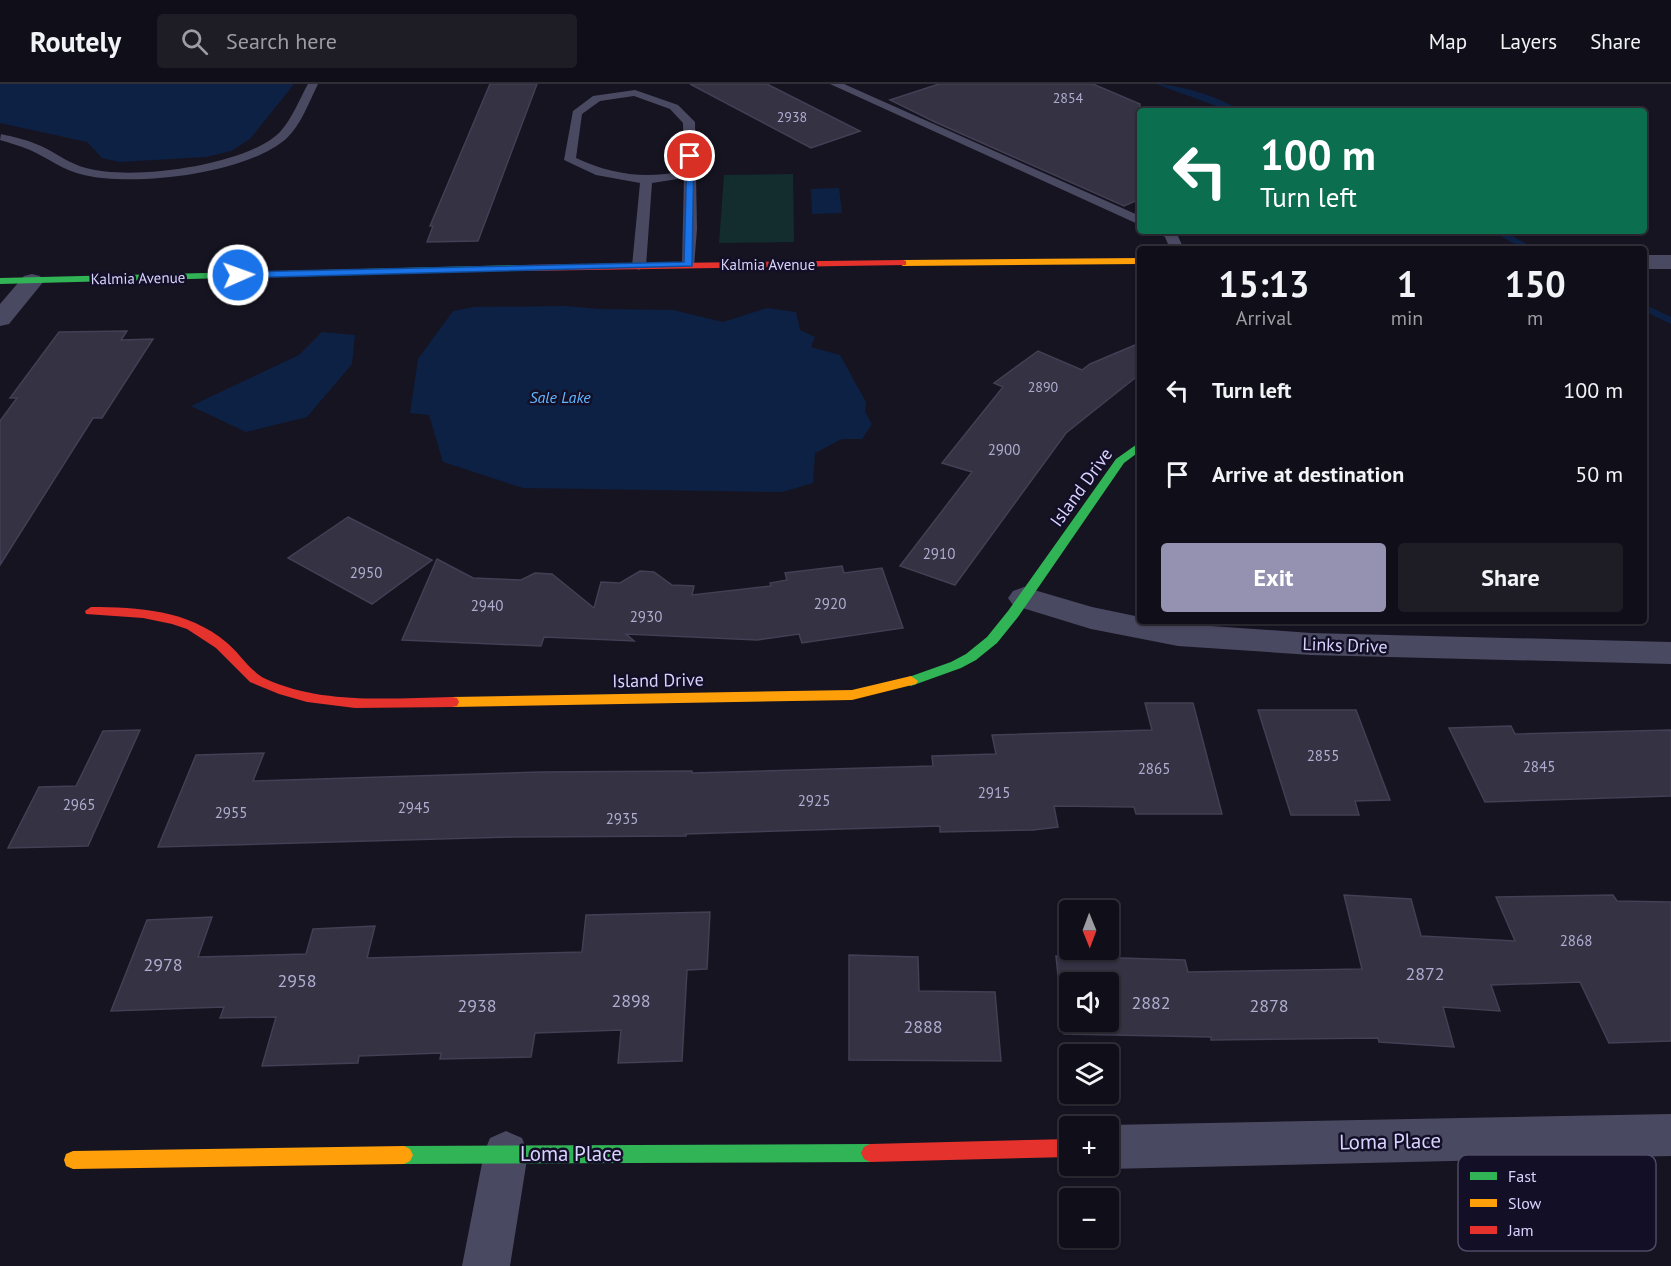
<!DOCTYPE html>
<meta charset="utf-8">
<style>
:root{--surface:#100f19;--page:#1e1d26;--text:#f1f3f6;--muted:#9c9ca2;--line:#302f38;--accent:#9591b1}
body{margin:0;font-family:"PT Sans",sans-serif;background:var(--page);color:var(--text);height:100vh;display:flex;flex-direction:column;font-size:22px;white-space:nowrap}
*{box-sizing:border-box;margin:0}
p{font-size:20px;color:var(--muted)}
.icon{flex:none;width:33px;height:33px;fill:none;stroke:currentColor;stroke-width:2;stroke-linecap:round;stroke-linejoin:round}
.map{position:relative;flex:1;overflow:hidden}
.drawer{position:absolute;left:1137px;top:162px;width:510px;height:378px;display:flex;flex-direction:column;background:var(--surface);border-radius:6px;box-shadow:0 2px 4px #0004,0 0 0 2px var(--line)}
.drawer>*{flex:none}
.banner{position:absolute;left:1137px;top:24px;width:510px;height:126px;border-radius:6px;box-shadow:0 2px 4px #0004,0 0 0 2px var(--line);background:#0b6e4f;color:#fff;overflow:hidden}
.needle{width:39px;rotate:179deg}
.controls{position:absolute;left:1059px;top:816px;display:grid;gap:12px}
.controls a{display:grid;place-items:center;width:60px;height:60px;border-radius:6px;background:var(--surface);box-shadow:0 2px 4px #0004,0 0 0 2px var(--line);font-size:30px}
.pin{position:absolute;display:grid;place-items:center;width:51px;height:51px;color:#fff;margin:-26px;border:3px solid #fff;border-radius:50%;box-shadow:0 2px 6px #0007}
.me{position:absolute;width:66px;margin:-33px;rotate:88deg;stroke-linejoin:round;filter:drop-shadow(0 0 4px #0008)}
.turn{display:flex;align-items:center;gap:21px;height:126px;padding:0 24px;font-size:27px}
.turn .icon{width:78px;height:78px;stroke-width:2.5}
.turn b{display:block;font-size:42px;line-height:51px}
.eta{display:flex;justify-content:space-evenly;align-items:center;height:102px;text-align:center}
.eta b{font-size:36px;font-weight:700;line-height:42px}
.button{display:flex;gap:12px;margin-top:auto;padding:12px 24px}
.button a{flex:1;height:69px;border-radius:6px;background:var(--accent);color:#fff;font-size:24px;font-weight:700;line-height:69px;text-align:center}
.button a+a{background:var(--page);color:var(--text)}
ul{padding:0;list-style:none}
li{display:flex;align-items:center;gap:18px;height:84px;padding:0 24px}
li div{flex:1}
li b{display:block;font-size:22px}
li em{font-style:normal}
header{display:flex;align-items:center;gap:36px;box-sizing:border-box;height:84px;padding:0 30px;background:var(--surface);border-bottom:2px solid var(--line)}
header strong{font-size:28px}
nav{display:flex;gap:33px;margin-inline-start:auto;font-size:21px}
.search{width:420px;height:54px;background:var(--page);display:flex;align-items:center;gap:15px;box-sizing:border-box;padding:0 21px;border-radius:6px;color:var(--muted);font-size:22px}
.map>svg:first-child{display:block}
.green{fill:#132c2d}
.water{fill:#0d2144}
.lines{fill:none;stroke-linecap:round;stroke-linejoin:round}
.stream{fill:#0d2144;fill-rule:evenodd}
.building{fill:#343243;stroke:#433f54;stroke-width:1.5;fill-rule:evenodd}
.lane{fill:#4a4962;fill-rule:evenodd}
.street{fill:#4a4962;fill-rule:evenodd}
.fast{fill:#30b455;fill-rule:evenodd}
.slow{fill:#ff9f0a;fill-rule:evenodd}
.jam{fill:#e5322d;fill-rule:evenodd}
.route{fill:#1a73e8;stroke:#114b97;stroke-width:1.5}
.labels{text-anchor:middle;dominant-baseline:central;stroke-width:5;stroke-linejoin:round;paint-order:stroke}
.far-number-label{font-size:14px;fill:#b0acd0}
.far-street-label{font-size:15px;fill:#d9d4ff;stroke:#130f26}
.number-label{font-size:15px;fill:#b0acd0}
.far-water-label{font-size:16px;font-style:italic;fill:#62b6ff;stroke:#130f26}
.street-label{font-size:18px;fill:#d9d4ff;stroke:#130f26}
.near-number-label{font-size:18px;fill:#b0acd0}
.near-street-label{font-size:21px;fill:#d9d4ff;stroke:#130f26}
.key{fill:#130f26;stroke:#4e4a67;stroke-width:1.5}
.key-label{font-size:16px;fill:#d9d4ff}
</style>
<header>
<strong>Routely</strong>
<div class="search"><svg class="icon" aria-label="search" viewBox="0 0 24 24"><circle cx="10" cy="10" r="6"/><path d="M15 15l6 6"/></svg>Search here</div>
<nav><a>Map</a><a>Layers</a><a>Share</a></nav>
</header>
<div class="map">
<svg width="1671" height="1182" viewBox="0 0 1671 1182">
<rect width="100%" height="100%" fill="#161421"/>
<path class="green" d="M793,90L794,158L719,159L724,91Z"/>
<path class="water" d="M0,0H294L250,55L231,67L206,73L119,78L102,74L87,58L0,39Z
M839,104L842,129L812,130L811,105Z
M566,222L599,225L673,226L723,238L767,224L796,228L800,246L815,253L811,263L840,271L866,318L865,328L872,340L862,355H842L815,369L813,399L782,408L523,404L443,378L429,331L410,329L418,275L453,227L474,223Z
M322,248L355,251L352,280L307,333L246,348L191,322L299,271Z"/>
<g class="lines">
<path class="stream" d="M1156,0C1177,0 1224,14 1240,27H1230Z
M1491,147H1503L1536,165H1524Z
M1644,220L1671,233V240L1644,227Z"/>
</g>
<path class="building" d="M490,0H537L478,157L427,158L433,142H430Z
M690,0H767L860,47L811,64Z
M939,0H1093L1140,20V115L1124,122L935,38L890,16Z
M127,247L121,256L153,255L102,334H93L0,481V337L17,314H10L59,248Z
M1140,259V290L1066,349L955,501L900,482L972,388L942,379L1003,303L994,299L1038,267L1082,286L1090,280Z
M348,433L432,476L372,520L288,474Z
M437,475L473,494L521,496L535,489L552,490L594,524L601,498L620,499L640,487L654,488L672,501L694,502L692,511L771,502L770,499L787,496L785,489L842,482L844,489L882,484L903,544L802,559L799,550L757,556L626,550L634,557L544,553L541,562L402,556Z
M1145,619H1193L1222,730H1136L1134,723L1054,722L1058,743L1033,746L940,748V742L686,750V752L514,753L158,763L196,671L264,669L253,697L541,688L692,687V689L933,682L932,672L996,670L992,651L1152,646Z
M1258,626H1356L1390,716L1355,717L1359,731H1291Z
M1511,642L1515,650L1671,646V712L1485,718L1449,644Z
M140,646L88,762L8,764L39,703L76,702L103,647Z
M1344,811L1411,815L1421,852L1515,857L1496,813L1613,811L1617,817L1671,818V957L1609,959L1580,898L1491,901L1500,927L1443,923L1454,963L1379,958L1378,954L1211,956V953L1064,950L1056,872L1185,876L1188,888L1362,885ZM1070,898H1108V938H1070Z
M710,828L707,885L687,886L682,977L618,979L621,946L535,949L531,973L440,975L441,969L359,972L358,979L262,982L276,933L220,934L224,923L111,927L147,836L212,833L198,873L306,870L313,845L375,842L367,874L582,868L586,831Z
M849,871L918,873L919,907L995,908L1001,977L849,976Z"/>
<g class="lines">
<path class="lane" d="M308,0H318C309,18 301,41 286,55C245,90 135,103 84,91C64,87 48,74 30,66C21,62 10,59 0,56L1,50C14,53 28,56 41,62C56,69 70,80 86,84C131,97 246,82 280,48C292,35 299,16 308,0Z
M830,0H844L1140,132V141Z
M635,6L678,21L695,38L697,145L694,183H684L682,180L684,94L652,99L646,182L639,186L632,182L640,99L596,91L564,76L573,27L593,12ZM634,12L670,25L683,39L684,87C645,95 613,91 576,74L582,30L600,17Z
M1155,147L1176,148L1184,165H1170L1165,153Z"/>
<path class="street" d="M1644,171H1671V185H1644Z
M32,190L40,192L44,197L9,240L0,242V220L24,192Z
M1024,503L1092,523L1140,533V537L1311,549L1671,558V580L1311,571L1178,562L1091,545L1013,521L1008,514L1013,507Z
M1671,1030V1072L1108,1085L1100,1082H1108V1042H1105L1108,1041Z
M506,1047L522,1054L528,1069L510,1182H462L484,1069L490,1054Z"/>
<path class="fast" d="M523,181L526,182V186L0,200V194Z
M1140,358V367L1124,379L1018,533L997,559L976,576L961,584L911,602L906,600L904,597L906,594L951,578L966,570L987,553L1008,527L1116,375Z
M870,1060L876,1063L879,1069L876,1075L870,1078L404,1080L398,1077L395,1071L398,1065L404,1062Z"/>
<path class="slow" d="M1140,174V180L903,182L898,179L903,176Z
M911,592L918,597L916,600L852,616L452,623L447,622L445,618L447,614L452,613L852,606Z
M404,1062L410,1065L413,1071L410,1077L404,1080L73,1085L66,1082L64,1076L66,1070L73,1067Z"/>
<path class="jam" d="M903,176L906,177V181L523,187L518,184L523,181Z
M91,523C138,523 188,526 226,558C240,569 249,587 266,595C323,621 391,614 452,613L457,614L459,618L457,622L452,623L355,624L307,618L279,610L250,598L216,564L187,545L172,540L143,534L86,530L85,527Z
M1070,1055V1073L870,1078L864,1075L861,1069L864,1063L870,1060Z"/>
</g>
<path class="route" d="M687,70L694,72L692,182L238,194L233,191L238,188L684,178Z"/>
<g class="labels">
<g class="far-number-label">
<text x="1068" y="14">2854</text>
<text x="792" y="33">2938</text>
<text x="1043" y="303">2890</text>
</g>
<g class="far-street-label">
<text x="768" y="180">Kalmia Avenue</text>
<text transform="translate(138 194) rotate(-1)">Kalmia Avenue</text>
</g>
<g class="number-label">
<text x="1004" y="365">2900</text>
<text x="939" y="469">2910</text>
<text x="366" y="488">2950</text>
<text x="830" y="519">2920</text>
<text x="487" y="521">2940</text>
<text x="646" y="532">2930</text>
<text x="1323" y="671">2855</text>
<text x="1539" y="682">2845</text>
<text x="1154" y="684">2865</text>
<text x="994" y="708">2915</text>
<text x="814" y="716">2925</text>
<text x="79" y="720">2965</text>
<text x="414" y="723">2945</text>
<text x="231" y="728">2955</text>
<text x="622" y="734">2935</text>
<text x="1576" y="856">2868</text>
</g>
<g class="far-water-label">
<text x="560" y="313">Sale Lake</text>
</g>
<g class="street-label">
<text transform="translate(1081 403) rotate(-54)">Island Drive</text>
<text transform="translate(1345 561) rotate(2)">Links Drive</text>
<text transform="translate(658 596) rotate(-1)">Island Drive</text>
</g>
<g class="near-number-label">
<text x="163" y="880">2978</text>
<text x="1425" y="889">2872</text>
<text x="297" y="896">2958</text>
<text x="631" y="916">2898</text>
<text x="1151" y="918">2882</text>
<text x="477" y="921">2938</text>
<text x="1269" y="921">2878</text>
<text x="923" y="942">2888</text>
</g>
<g class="near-street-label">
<text transform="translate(1390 1057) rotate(-1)">Loma Place</text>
<text x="571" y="1069">Loma Place</text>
</g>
</g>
<rect x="1458" y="1071" width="198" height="96" rx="9" class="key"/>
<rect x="1470" y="1088" width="27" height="8" fill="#30b455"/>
<rect x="1470" y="1115" width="27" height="8" fill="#ff9f0a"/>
<rect x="1470" y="1142" width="27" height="8" fill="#e5322d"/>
<g class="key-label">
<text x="1508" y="1098">Fast</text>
<text x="1508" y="1125">Slow</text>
<text x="1508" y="1152">Jam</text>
</g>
</svg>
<div class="controls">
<a><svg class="needle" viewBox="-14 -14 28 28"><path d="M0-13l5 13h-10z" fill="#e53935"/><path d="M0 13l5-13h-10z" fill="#9c9ca2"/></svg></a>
<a><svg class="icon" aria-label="sound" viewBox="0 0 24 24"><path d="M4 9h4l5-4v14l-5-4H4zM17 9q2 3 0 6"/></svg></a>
<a><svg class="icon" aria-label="layers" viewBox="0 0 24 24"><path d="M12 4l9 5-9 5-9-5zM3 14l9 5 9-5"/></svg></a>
<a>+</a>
<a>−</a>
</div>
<div class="pin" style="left:690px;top:72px;background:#d93025"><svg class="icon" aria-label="arrive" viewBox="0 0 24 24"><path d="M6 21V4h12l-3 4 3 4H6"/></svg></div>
<svg class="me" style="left:238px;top:191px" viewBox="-20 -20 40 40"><circle r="17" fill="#1a73e8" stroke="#fff" stroke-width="3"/><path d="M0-11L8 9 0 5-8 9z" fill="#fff"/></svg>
<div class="banner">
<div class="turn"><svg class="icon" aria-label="left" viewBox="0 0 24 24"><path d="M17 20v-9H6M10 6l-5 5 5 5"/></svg><div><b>100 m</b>Turn left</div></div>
</div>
<section class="drawer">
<div class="eta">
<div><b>15:13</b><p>Arrival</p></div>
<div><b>1</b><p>min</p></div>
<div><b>150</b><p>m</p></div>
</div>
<ul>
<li><svg class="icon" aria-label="left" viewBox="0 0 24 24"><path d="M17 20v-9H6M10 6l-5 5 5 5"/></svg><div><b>Turn left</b></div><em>100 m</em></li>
<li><svg class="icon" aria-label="arrive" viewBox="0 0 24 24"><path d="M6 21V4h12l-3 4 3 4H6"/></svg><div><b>Arrive at destination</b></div><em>50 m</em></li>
</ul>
<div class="button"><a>Exit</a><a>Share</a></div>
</section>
</div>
